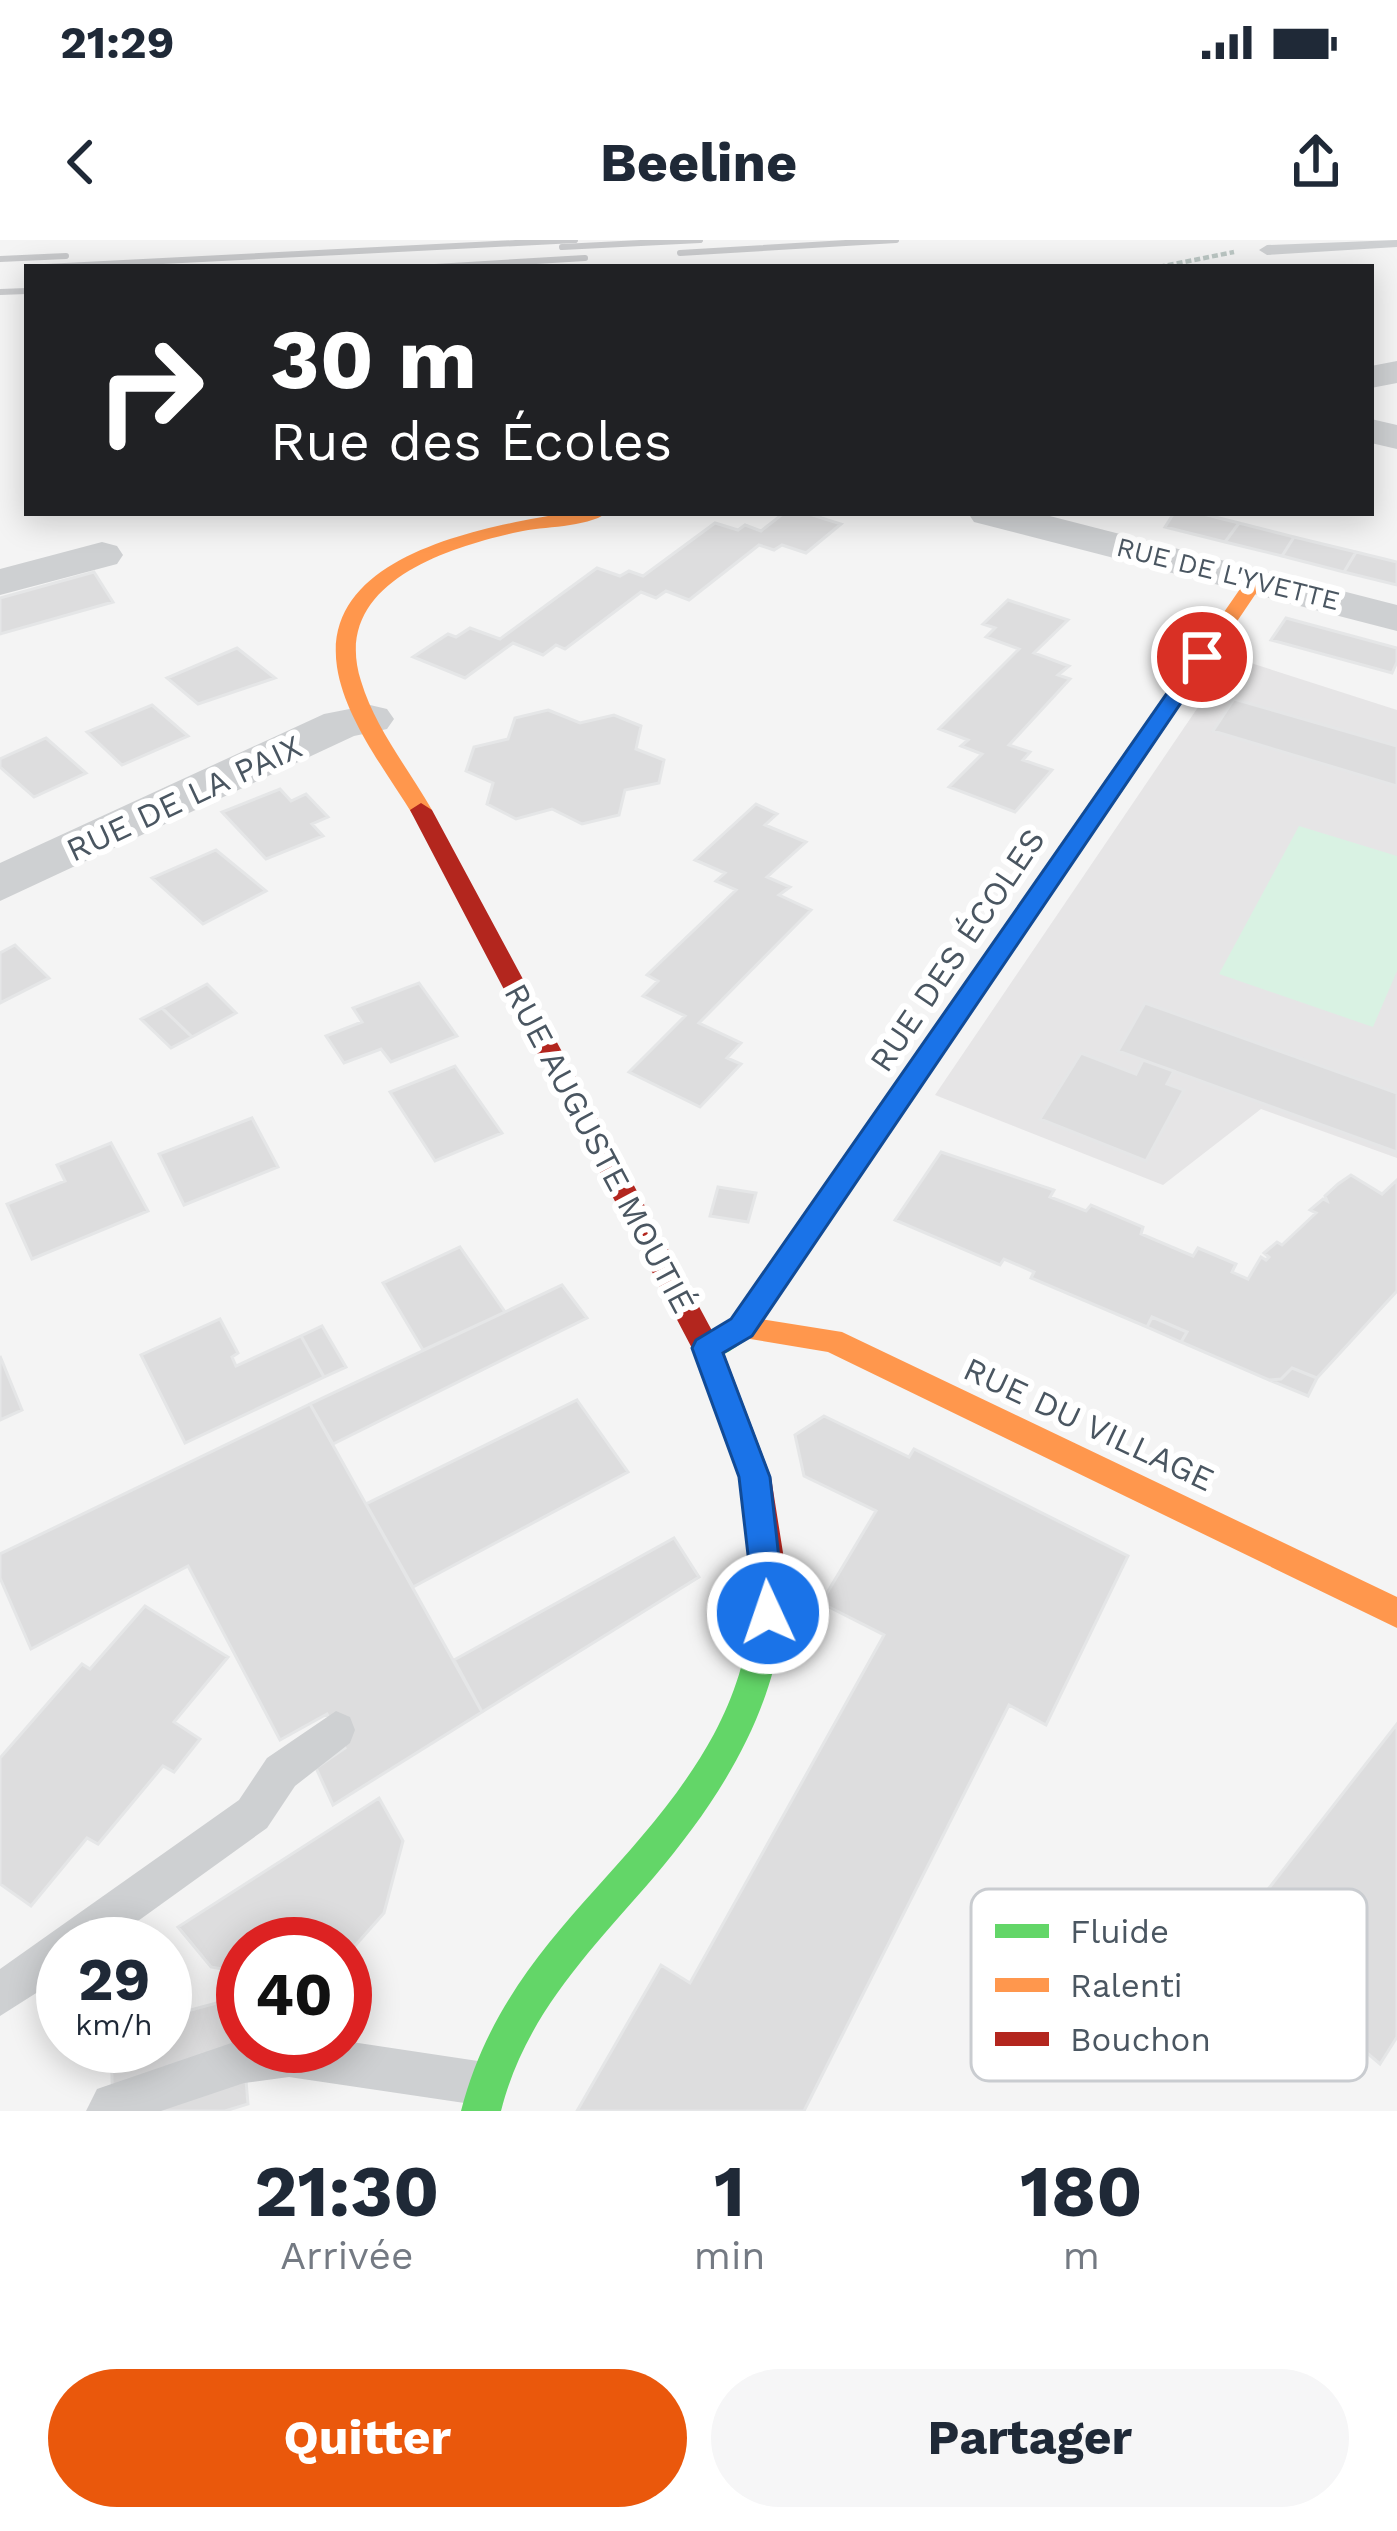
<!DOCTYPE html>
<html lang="fr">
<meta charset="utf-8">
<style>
:root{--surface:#fff;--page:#f6f6f7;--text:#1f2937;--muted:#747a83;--accent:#ea580c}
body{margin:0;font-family:"Work Sans",sans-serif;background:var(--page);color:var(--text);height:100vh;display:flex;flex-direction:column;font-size:45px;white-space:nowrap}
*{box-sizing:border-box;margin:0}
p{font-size:39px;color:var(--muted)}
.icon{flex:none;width:66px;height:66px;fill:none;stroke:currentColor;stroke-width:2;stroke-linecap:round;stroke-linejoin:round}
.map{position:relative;height:1871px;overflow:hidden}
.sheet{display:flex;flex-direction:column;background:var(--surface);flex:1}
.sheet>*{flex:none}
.hud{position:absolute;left:24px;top:24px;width:1350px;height:252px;border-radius:0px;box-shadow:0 6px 30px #0003;background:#202124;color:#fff;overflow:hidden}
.speed{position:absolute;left:36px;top:1677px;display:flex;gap:24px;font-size:60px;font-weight:700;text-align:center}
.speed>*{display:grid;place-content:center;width:156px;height:156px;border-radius:50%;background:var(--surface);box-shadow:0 6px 30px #0003;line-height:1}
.speed small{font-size:30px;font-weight:400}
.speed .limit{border:18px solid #d22;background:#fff;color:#111}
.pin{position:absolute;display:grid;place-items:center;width:102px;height:102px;color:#fff;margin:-51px;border:6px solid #fff;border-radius:50%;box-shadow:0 3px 12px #0007}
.me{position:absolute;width:132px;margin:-66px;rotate:357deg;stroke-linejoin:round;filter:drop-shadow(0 0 9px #0008)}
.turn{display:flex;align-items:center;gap:42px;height:252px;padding:0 48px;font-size:54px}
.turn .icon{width:156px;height:156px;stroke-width:2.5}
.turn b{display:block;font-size:84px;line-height:102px}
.eta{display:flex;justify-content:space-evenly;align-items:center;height:204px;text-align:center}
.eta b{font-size:72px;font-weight:700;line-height:84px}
.cta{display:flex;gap:24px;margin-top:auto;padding:24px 48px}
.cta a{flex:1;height:138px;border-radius:72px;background:var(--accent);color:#fff;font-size:48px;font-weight:700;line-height:138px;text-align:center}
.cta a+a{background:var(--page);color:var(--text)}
.status{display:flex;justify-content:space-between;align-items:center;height:84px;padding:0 60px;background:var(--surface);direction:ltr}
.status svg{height:33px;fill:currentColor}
header{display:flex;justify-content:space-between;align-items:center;height:156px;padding:0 48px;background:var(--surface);font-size:54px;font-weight:700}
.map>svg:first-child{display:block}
.education{fill:#e6e5e6}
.green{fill:#d9f2e3}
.building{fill:#ddddde;stroke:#e5e6e7;stroke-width:3}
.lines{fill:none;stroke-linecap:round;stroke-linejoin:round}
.path{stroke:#bcc7c4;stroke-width:4.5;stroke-dasharray:6 3;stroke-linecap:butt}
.lane{fill:#ced0d2;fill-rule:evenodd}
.street{fill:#ced0d2;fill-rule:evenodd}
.fast{fill:#63d668;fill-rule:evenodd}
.slow{fill:#ff974d;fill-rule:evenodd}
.jam{fill:#b3261e;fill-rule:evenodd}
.rail{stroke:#c9cacc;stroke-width:6}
.route{fill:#1a73e8;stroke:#114b97;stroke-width:3}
.labels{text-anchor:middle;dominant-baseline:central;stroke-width:12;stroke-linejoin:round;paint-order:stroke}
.far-street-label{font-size:27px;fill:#4a5661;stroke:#fff}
.street-label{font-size:33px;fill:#4a5661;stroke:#fff}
.key{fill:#fff;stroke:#c9ccd0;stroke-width:3}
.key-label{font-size:33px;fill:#4a5661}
</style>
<div class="status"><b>21:29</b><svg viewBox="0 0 49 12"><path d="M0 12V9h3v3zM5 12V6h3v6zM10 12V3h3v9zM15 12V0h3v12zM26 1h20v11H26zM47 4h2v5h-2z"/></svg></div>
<header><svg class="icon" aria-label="back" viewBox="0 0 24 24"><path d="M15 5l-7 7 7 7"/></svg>Beeline<svg class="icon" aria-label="share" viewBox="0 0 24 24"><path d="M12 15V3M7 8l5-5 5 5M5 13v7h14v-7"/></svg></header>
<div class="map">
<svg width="1397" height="1871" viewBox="0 0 1397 1871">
<rect width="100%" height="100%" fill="#f4f4f4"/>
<path class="education" d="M1232,417L1397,470V918L1261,869L1163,945L935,855Z"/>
<path class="green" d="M1299,586L1397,616V731L1373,787L1219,734Z"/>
<path class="building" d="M784,273H806L841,284L806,313L782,305L774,310L759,305L689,360L666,351L656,358L641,352L565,409L556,405L543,415L513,403L465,438L413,417L448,394L456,397L470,388L500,399L597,328L620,336L629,331L643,336L715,283L738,290L745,285L761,291Z
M1174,273H1199L1239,283L1225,302L1165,287Z
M1239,283L1294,297L1282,316L1225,302Z
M1294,297L1356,312L1344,332L1282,316Z
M1356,312L1397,322V345L1344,332Z
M94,332L113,362L0,394V358Z
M1008,360L1068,380L1034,413L1069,426L1058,435L1070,439L1009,505L1030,512L1023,520L1052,530L1015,572L949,547L982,514L961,506L968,500L939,489L1019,409L986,397L995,388L983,384Z
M1286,378L1397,408V422L1392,433L1271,400Z
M237,408L275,438L198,464L167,438Z
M1234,459L1397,506V546L1213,491Z
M152,465L188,496L122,525L87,492Z
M548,470L580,483L614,475L641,486L636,509L664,520L659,543L625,550L619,575L582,584L552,569L516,579L487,564L493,543L466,531L474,507L508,499L515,478Z
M46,498L86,533L34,557L0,527V519Z
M280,549L291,561L306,554L328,577L312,584L323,596L266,619L222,572Z
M756,564L777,574L765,585L806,602L767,637L790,647L779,655L811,670L699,783L741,803L727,818L741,824L700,867L629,832L685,776L643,756L658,741L647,735L736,650L716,641L725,633L695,620Z
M216,610L266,651L203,684L152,638Z
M15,705L49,738L0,763V713Z
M419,743L457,796L391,822L381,809L344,823L326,796L362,782L353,768Z
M207,744L236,773L192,797L162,768Z
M1145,763L1397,853V912L1118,811Z
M162,768L192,797L171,808L141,779Z
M1081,813L1136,834L1143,820L1174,831L1167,844L1184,850L1146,921L1040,879Z
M455,826L502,893L435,921L390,852Z
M252,878L278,927L184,965L159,914Z
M111,903L148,971L32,1019L7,964L65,941L57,925Z
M941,912L1054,950L1050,957L1086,971L1091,965L1143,987L1141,994L1193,1016L1198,1008L1236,1024L1232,1032L1248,1039L1261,1017L1266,1020L1269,1017L1264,1013L1277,1002L1282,1005L1316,973L1310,970L1323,959L1327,961L1325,956L1338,944L1351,935L1382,954L1397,940V1051L1317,1138L1292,1128L1281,1139L1269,1140L1181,1102L1187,1092L1152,1077L1147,1087L1031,1038L1034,1032L1004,1019L1000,1025L895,980Z
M718,947L756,953L748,982L710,976Z
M460,1007L505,1072L423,1110L383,1043Z
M562,1045L587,1078L333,1204L310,1164Z
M1152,1077L1187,1092L1181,1102L1147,1087Z
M220,1079L238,1113L232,1117L236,1126L301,1096L324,1137L185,1203L141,1115Z
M322,1086L346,1127L324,1137L301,1096Z
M0,1116L22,1170L0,1180Z
M1292,1128L1317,1138L1308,1156L1269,1140L1281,1139Z
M577,1160L628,1232L413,1347L366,1264Z
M310,1164L482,1472L333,1565L316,1528L345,1508L327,1474L280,1500L188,1326L31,1409L0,1338V1314Z
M824,1176L909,1217L914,1209L1128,1316L1046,1485L1009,1465L804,1871H577L661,1725L690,1743L884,1395L821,1363L876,1271L804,1236L795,1195Z
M674,1298L699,1337L482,1472L454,1420Z
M145,1366L228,1417L174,1482L200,1499L174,1532L163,1526L98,1604L87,1598L31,1666L0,1644V1518L82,1424L90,1429Z
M1397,1484V1797L1380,1824L1347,1796L1320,1835L1205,1730Z
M379,1558L403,1601L384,1673L345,1717V1704H243V1733L211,1727L178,1687Z
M239,1757L248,1864L225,1871H113L111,1806H165V1777Z"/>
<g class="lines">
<path class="path" d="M1159,27L1234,12"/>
<path class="lane" d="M1397,0V7L1267,15L1259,10L1267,5Z
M336,1471L350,1477L355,1490L350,1503L295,1546L267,1588L106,1704H63V1736L0,1776V1729L239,1560L267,1518Z
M243,1799V1806H345V1801L478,1821L494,1827L500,1843L494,1859L478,1865L289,1837L244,1843L161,1871H86L97,1849Z"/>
<path class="street" d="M1397,121V143L1371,148V126Z
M1371,179L1397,185V209L1371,203Z
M968,273H1038L1397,365V391L974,282Z
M102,302L117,306L123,315L117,324L0,355V329Z
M370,465L387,469L394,479L387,489L354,496L0,661V623L324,474Z"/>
<path class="fast" d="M1107,550L1118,557L752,1096C735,1107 717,1124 697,1118L692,1109L697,1100L732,1080L1099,552Z
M768,1304L779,1309C790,1331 785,1365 782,1390C767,1485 715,1565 654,1637C591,1710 525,1775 501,1871H461C505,1701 636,1637 714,1494C734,1457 748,1414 751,1372C753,1351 748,1328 757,1309Z"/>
<path class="slow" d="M565,273H607C585,288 544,286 518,292C446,308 330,344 361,441C375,488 408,528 432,570L421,577L413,575C386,531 345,479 337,427C320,314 485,287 565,273Z
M1249,336L1265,340L1115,562H1099L1096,557Z
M742,1076L842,1092L1397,1357V1388L828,1112L732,1096L727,1088L732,1080Z"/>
<path class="jam" d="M421,563L432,570L724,1113L771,1237L784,1319L779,1329L768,1334L757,1329L739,1237L695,1114L410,570Z"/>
<path class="rail" d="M562,7L700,0
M680,13L896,0
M0,19L66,16
M45,27L575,0
M435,27L585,18
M0,52L27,51"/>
</g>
<path class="route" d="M1195,413L1212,417L752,1096L723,1113L770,1237L785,1373L780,1384L768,1389L756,1384L739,1237L692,1108L696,1100L731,1079Z"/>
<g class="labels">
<g class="far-street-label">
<text transform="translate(1228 334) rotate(14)">RUE DE L'YVETTE</text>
</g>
<g class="street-label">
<text transform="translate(184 558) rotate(-25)">RUE DE LA PAIX</text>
<text transform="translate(957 710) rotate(-56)">RUE DES ÉCOLES</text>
<text transform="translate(600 908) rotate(62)">RUE AUGUSTE MOUTIÉ</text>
<text transform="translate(1089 1184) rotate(25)">RUE DU VILLAGE</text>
</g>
</g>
<rect x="971" y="1649" width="396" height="192" rx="18" class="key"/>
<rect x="995" y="1684" width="54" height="14" fill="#63d668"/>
<rect x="995" y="1738" width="54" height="14" fill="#ff974d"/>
<rect x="995" y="1792" width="54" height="14" fill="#b3261e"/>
<g class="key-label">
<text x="1070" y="1703">Fluide</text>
<text x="1070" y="1757">Ralenti</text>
<text x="1070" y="1811">Bouchon</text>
</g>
</svg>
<div class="speed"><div>29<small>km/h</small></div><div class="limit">40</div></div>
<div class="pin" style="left:1202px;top:417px;background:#d93025"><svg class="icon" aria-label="arrive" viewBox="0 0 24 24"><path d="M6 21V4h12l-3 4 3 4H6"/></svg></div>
<svg class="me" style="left:768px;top:1373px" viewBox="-20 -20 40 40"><circle r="17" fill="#1a73e8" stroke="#fff" stroke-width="3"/><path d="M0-11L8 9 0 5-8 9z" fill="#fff"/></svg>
<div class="hud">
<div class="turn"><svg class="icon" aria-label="right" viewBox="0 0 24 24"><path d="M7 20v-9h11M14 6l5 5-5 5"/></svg><div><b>30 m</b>Rue des Écoles</div></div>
</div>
</div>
<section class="sheet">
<div class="eta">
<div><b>21:30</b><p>Arrivée</p></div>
<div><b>1</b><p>min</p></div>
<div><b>180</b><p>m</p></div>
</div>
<div class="cta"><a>Quitter</a><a>Partager</a></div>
</section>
